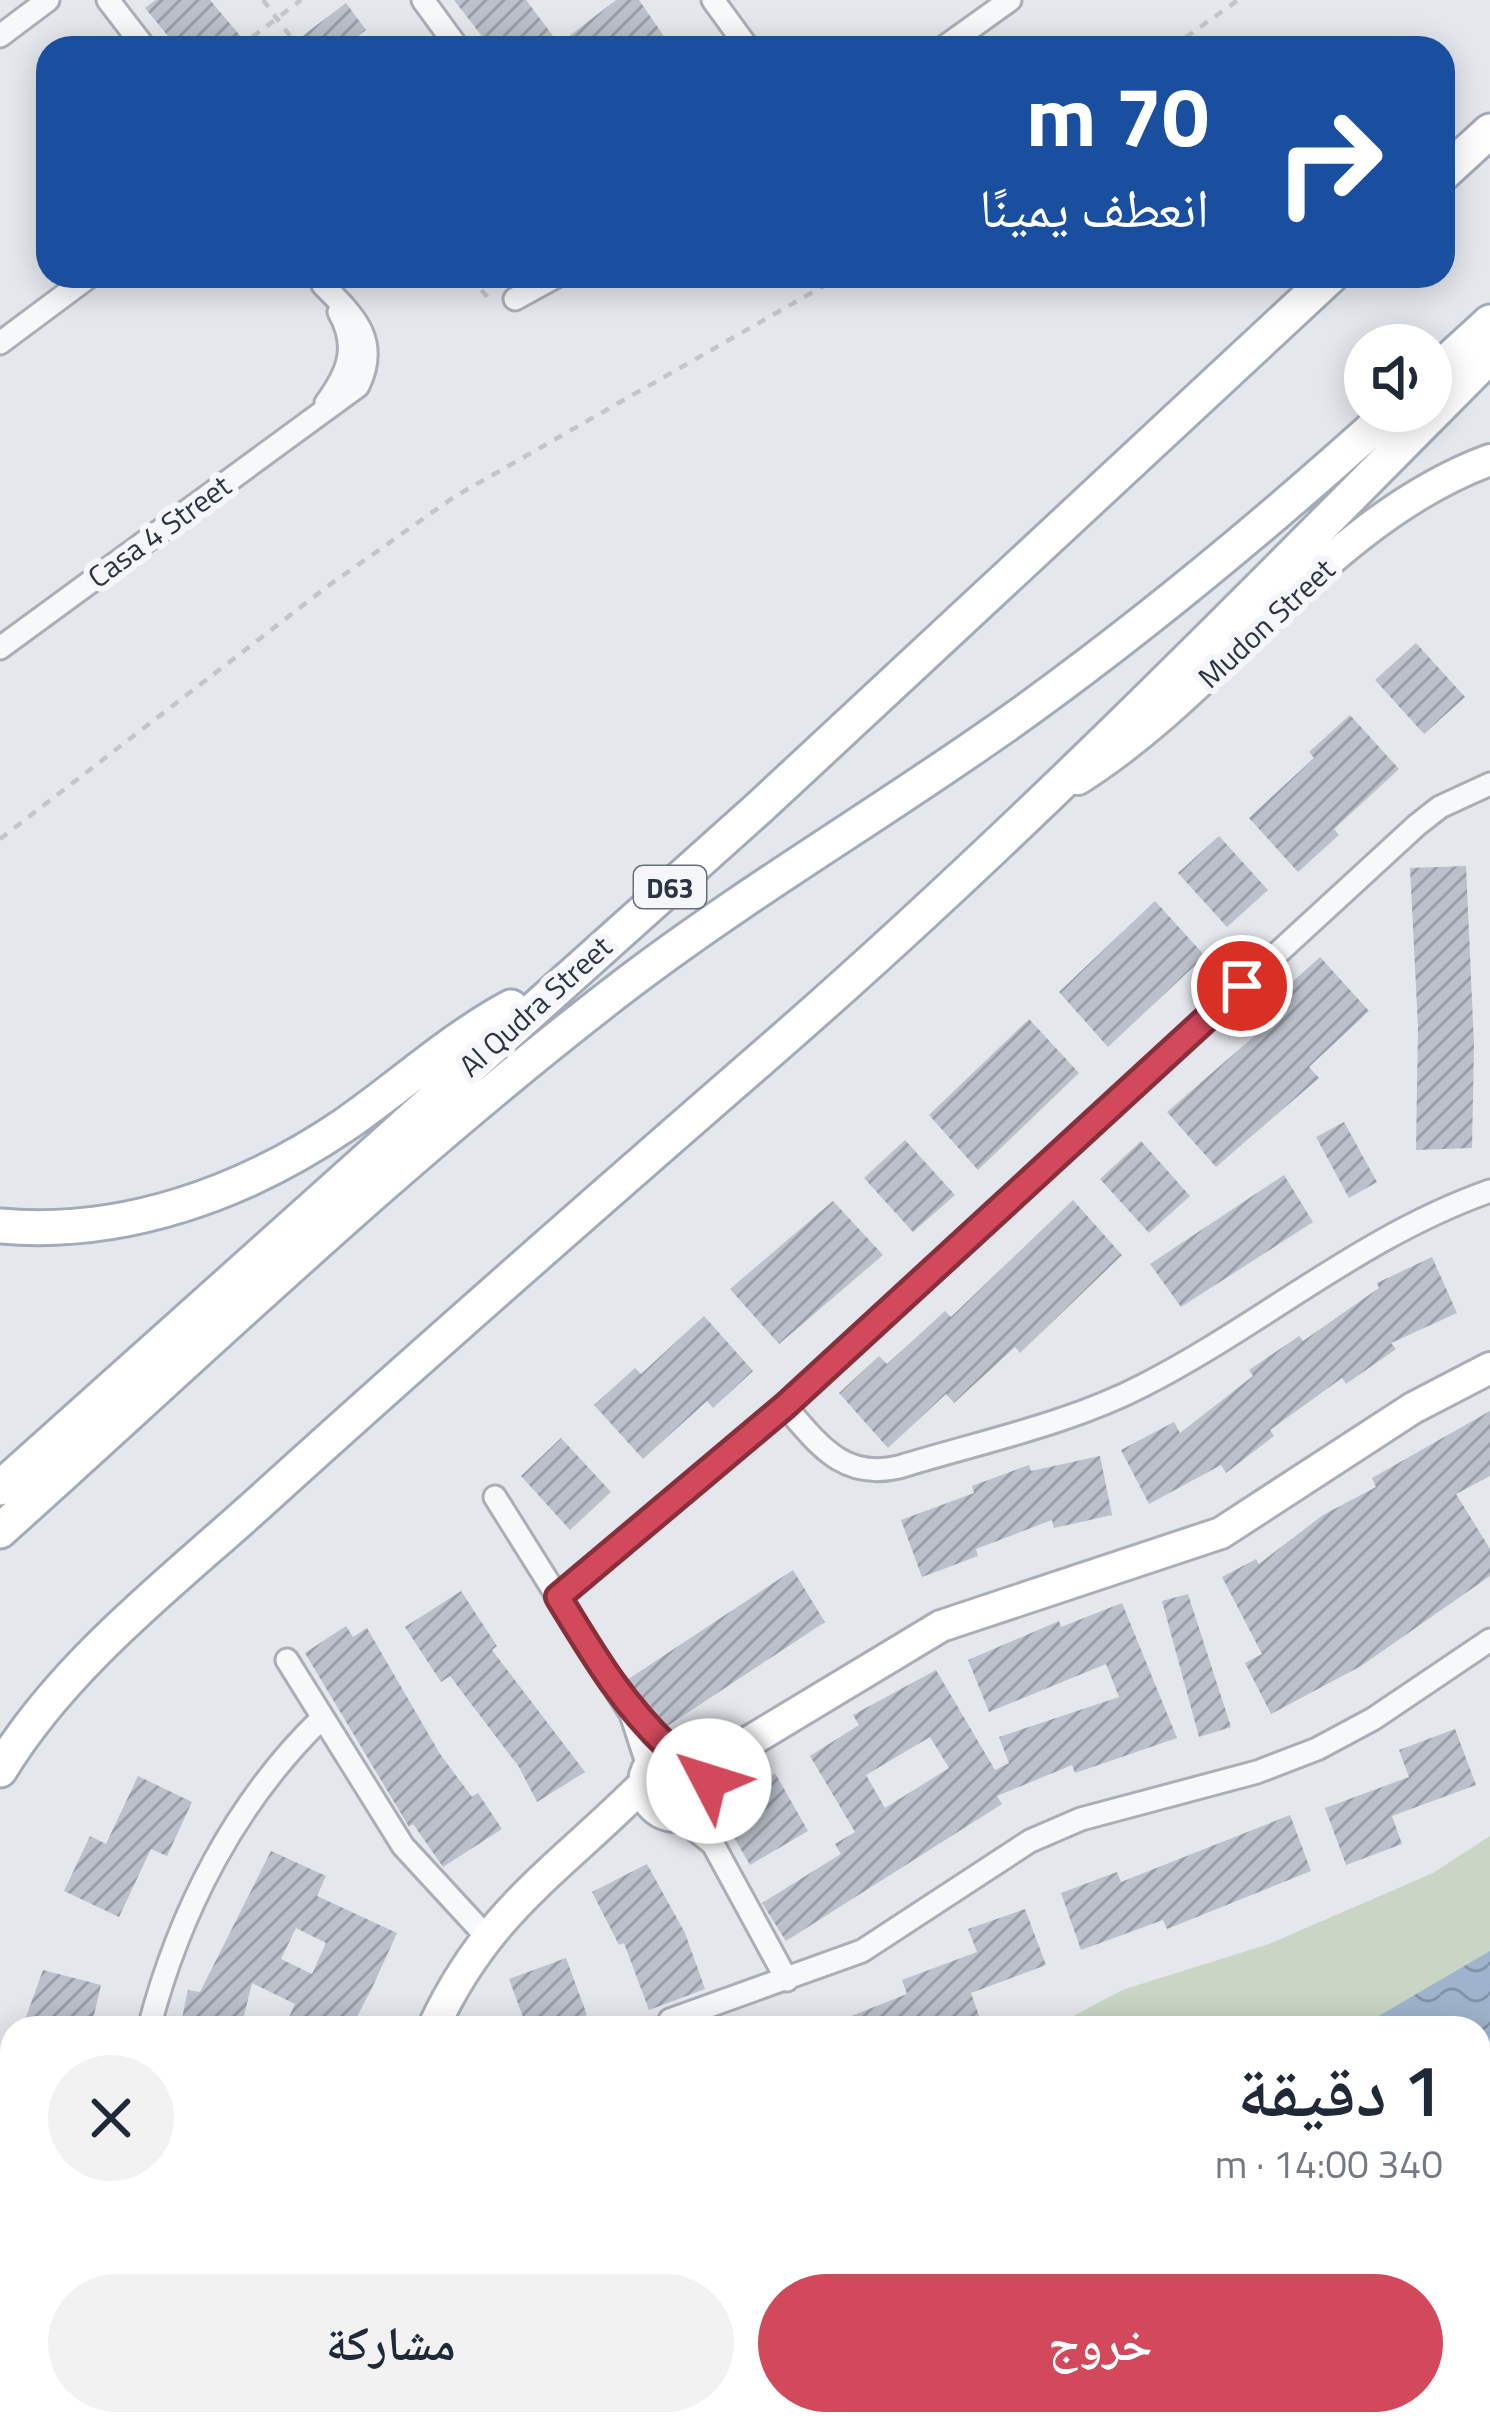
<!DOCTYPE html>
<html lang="ar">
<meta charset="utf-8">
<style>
:root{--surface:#fff;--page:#f2f2f3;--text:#1f2937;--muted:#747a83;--accent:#d1495b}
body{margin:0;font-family:"Titillium Web","Noto Naskh Arabic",sans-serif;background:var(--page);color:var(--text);direction:rtl;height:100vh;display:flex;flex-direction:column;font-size:45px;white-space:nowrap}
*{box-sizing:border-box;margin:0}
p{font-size:39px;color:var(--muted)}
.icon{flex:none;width:66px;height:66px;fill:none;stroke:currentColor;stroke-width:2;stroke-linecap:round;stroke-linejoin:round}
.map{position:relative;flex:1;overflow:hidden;direction:ltr}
.sheet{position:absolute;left:0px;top:2016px;width:1491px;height:420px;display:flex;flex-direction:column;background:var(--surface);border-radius:36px 36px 0 0;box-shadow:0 6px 30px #0003;direction:rtl}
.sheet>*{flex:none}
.top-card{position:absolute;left:36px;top:36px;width:1419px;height:252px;border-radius:36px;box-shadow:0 6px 30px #0003;direction:rtl;background:#1a4fa0;color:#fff;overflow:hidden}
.controls{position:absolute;left:1344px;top:324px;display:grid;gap:24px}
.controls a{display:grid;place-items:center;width:108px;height:108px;border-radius:50%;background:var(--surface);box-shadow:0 6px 30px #0003;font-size:60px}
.pin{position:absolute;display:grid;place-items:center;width:102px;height:102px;color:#fff;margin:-51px;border:6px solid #fff;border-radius:50%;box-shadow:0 3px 12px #0007}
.me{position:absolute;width:132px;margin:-66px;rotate:310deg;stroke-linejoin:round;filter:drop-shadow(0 0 9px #0008)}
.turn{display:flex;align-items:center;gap:42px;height:252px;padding:0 48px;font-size:54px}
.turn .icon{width:156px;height:156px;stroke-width:2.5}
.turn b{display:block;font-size:84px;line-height:102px}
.round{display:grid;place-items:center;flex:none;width:126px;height:126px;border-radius:63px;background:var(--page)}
.head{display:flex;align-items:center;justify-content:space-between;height:204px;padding:0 48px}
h1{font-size:72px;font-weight:600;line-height:90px}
.action{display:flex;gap:24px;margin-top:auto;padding:24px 48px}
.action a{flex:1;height:138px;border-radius:72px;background:var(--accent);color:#fff;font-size:48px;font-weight:600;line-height:138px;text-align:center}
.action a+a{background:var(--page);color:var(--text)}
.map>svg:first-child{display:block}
.green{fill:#c9d6c5}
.water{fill:url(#water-waves)}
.building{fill:url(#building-hatch);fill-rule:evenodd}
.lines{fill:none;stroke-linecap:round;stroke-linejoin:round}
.street-casing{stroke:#a9aeb7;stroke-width:27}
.secondary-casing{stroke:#a9aeb7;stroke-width:36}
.primary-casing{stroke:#a3abb8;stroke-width:39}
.path{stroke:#c2c5cb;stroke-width:4.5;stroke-dasharray:9 9;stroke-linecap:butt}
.street{stroke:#f7f8fa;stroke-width:21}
.secondary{stroke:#fff;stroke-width:30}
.primary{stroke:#fff;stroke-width:33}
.route-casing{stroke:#882f3b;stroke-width:30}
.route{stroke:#d1495b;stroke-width:21}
.labels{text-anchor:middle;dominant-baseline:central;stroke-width:12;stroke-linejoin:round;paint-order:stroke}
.shield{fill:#f4f6f9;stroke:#676e7b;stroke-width:3}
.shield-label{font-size:27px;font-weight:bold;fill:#2b3445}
.street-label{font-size:30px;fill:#2b3445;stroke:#f4f6f9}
</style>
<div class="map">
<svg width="1490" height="2436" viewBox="0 0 1490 2436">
<defs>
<pattern id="water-waves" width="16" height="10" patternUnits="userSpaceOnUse" patternTransform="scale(3)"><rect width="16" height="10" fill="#9fb4cc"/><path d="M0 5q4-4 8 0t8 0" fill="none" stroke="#8293a7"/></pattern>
<pattern id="building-hatch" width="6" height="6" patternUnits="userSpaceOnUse" patternTransform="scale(3)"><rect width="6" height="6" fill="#bbc0ca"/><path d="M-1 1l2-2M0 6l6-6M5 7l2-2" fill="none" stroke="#989da6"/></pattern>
</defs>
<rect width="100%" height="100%" fill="#e4e7ec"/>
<path class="green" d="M1490,1836V2393L1479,2396V2028H1051L1122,1990L1269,1944L1433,1873Z
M740,2424H1367L1320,2436H738Z"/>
<path class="water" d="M1490,1951V2295L1479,2297V2028H1358Z"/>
<path class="building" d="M156,0H210L242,38L229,48H178L145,8Z
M454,0H526L559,44L616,0H639L672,48H491Z
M346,3L366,30L342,48H309L301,37Z
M1416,643L1465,697L1424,734L1375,680Z
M1350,715L1399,769L1334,829L1339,835L1298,872L1249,818L1314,758L1309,752Z
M1219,836L1268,890L1227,927L1178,873Z
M1466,866L1474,1045L1472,1148L1416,1150L1418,1027L1410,868Z
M1155,901L1205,956L1108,1047L1059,992Z
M1320,957L1369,1011L1309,1067L1319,1078L1216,1167L1167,1112L1289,1006L1279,994Z
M1029,1019L1079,1073L978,1170L929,1115Z
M1344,1122L1377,1182L1349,1198L1316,1137Z
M905,1140L955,1195L913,1232L864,1178Z
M1141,1141L1190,1196L1149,1233L1100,1179Z
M1284,1175L1313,1222L1181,1307L1150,1264Z
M1073,1200L1122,1255L1020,1353L1015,1347L954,1403L946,1394L888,1448L839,1393L879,1356L887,1364L945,1311L951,1317Z
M833,1201L883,1255L779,1344L730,1289Z
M1432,1257L1457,1313L1391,1343L1396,1349L1346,1384L1342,1378L1270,1430L1274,1436L1226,1473L1221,1465L1149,1504L1121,1450L1174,1422L1180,1433L1253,1376L1249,1370L1299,1336L1303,1341L1379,1288L1377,1283Z
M704,1316L753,1371L713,1408L707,1401L643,1459L594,1405L635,1368L641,1374Z
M1490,1411V1476L1456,1494L1490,1549V1576L1361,1666L1271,1714L1245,1663L1262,1654L1222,1577L1256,1559L1259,1564L1323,1515L1376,1487L1372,1478Z
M561,1438L611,1492L570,1530L521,1476Z
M1100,1456L1112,1515L1054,1528L1052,1520L976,1549L978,1556L922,1577L901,1520L974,1493L972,1486L1029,1465L1031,1471Z
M793,1570L825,1622L666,1727L627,1680Z
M461,1591L497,1646L492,1650L585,1772L537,1802L519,1767L450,1676L441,1682L405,1627Z
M1188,1594L1231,1727L1199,1737L1162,1601Z
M1122,1603L1177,1738L1075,1773L1072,1765L997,1796L1002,1804L786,1941L762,1903L841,1854L835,1844L855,1832L810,1756L859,1725L853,1715L936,1670L995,1770L1009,1763L999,1737L1119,1697L1106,1664L989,1712L968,1660L1059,1621L1061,1627ZM930,1737L949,1768L885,1808L866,1775Z
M346,1626L353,1637L367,1628L440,1754L472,1797L478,1793L502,1829L443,1867L413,1824L409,1827L305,1653Z
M1455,1729L1476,1785L1392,1816L1402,1844L1346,1865L1325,1808L1409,1777L1399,1750Z
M775,1773L808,1831L750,1865L717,1808Z
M138,1776L192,1802L167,1856L151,1849L119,1917L64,1891L90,1836L106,1844Z
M1290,1815L1311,1871L1167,1929L1163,1920L1081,1950L1061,1893L1117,1872L1121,1882Z
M271,1851L326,1876L317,1896L397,1933L372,1988L351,2028H284L295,2004L252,1983L241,2028H180L188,1990L200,1992ZM296,1928L326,1943L312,1974L281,1959Z
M647,1864L685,1933L705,1989L649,2010L624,1943L619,1945L592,1892Z
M1025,1909L1046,1965L971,1993L979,2016L946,2028H821L907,1994L902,1980L977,1952L968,1929Z
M566,1958L587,2015L552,2028H527L509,1979Z
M43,1970L101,1985L91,2028H22Z"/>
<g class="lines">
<g class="street-casing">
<path id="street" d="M108,0L145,48
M423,0L458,48
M713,0L748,48
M0,36L48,0
M943,48L1010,0
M515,299L557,276
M0,343L90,276
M326,403C348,373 359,347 339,312
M0,648L358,386C380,341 355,317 323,285
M785,1406C819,1445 843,1480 899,1467C980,1442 1069,1424 1144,1385C1263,1324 1362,1236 1490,1191
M495,1497L631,1714L648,1766
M558,1597L785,1406L1417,825L1440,807L1490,784
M287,1660L403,1846L485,1935
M631,1714L670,1752
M700,1807L714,1846L787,1980
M679,1817L714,1845
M670,2020L862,1951L1030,1841L1081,1819L1257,1772L1317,1749L1373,1719L1490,1640
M149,2028C179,1912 235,1803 320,1720
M51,2436L53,2424
M578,2436L580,2424"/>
</g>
<g class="secondary-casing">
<path id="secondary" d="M1078,779C1224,687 1328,519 1490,460
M644 1784a32 32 0 1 1 64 0a32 32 0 1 1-64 0Z
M691,1755L742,1746L941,1626L1221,1533L1413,1408L1490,1368
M433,2028C487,1911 557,1871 643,1785
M322,2436L325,2424"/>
</g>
<g class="primary-casing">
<path id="primary" d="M1443,174L1490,131
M1431,376L1490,322
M0,1226C123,1237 245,1193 346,1124C402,1085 450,1040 511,1007
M0,1488L760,807L1331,276
M0,1531C207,1345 408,1151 629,982C757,885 897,804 1027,710C1154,618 1276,516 1392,411
M0,1770C63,1666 168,1585 258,1504C424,1353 592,1206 761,1059C1016,838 1252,596 1490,356"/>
</g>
<path class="path" d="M263,0L299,48
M238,48L301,0
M1171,48L1238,0
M470,276L493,304
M0,839L328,586L454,497L841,276"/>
<use href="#street" class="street"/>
<use href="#secondary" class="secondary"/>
<use href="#primary" class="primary"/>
</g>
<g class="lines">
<g class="route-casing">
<path id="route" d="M709,1781L700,1762C690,1754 674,1754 668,1747C620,1701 593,1654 558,1597L785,1406L1242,986"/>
</g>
<use href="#route" class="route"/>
</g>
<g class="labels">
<rect class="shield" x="634" y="866" width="72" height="42" rx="9"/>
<g class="shield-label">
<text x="670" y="887">D63</text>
</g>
<g class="street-label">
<text transform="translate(159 531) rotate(-36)">Casa 4 Street</text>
<text transform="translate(1266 623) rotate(-43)">Mudon Street</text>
<text transform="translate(535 1006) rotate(-42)">Al Qudra Street</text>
</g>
</g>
</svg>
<div class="controls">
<a><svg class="icon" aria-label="sound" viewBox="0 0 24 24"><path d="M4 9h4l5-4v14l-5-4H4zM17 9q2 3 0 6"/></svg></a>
</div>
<div class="pin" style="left:1242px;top:986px;background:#d93025"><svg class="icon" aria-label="arrive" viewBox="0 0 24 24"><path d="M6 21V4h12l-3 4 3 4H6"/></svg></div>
<svg class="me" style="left:709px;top:1781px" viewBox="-20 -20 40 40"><circle r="19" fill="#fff"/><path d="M0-13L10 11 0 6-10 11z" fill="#d1495b"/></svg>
<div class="top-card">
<div class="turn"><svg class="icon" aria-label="right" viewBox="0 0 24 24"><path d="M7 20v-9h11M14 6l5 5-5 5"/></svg><div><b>70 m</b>انعطف يمينًا</div></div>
</div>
<section class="sheet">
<div class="head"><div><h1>1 دقيقة</h1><p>340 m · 14:00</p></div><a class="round"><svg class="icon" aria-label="close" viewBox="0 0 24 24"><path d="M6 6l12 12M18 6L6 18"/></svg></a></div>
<div class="action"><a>خروج</a><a>مشاركة</a></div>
</section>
</div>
